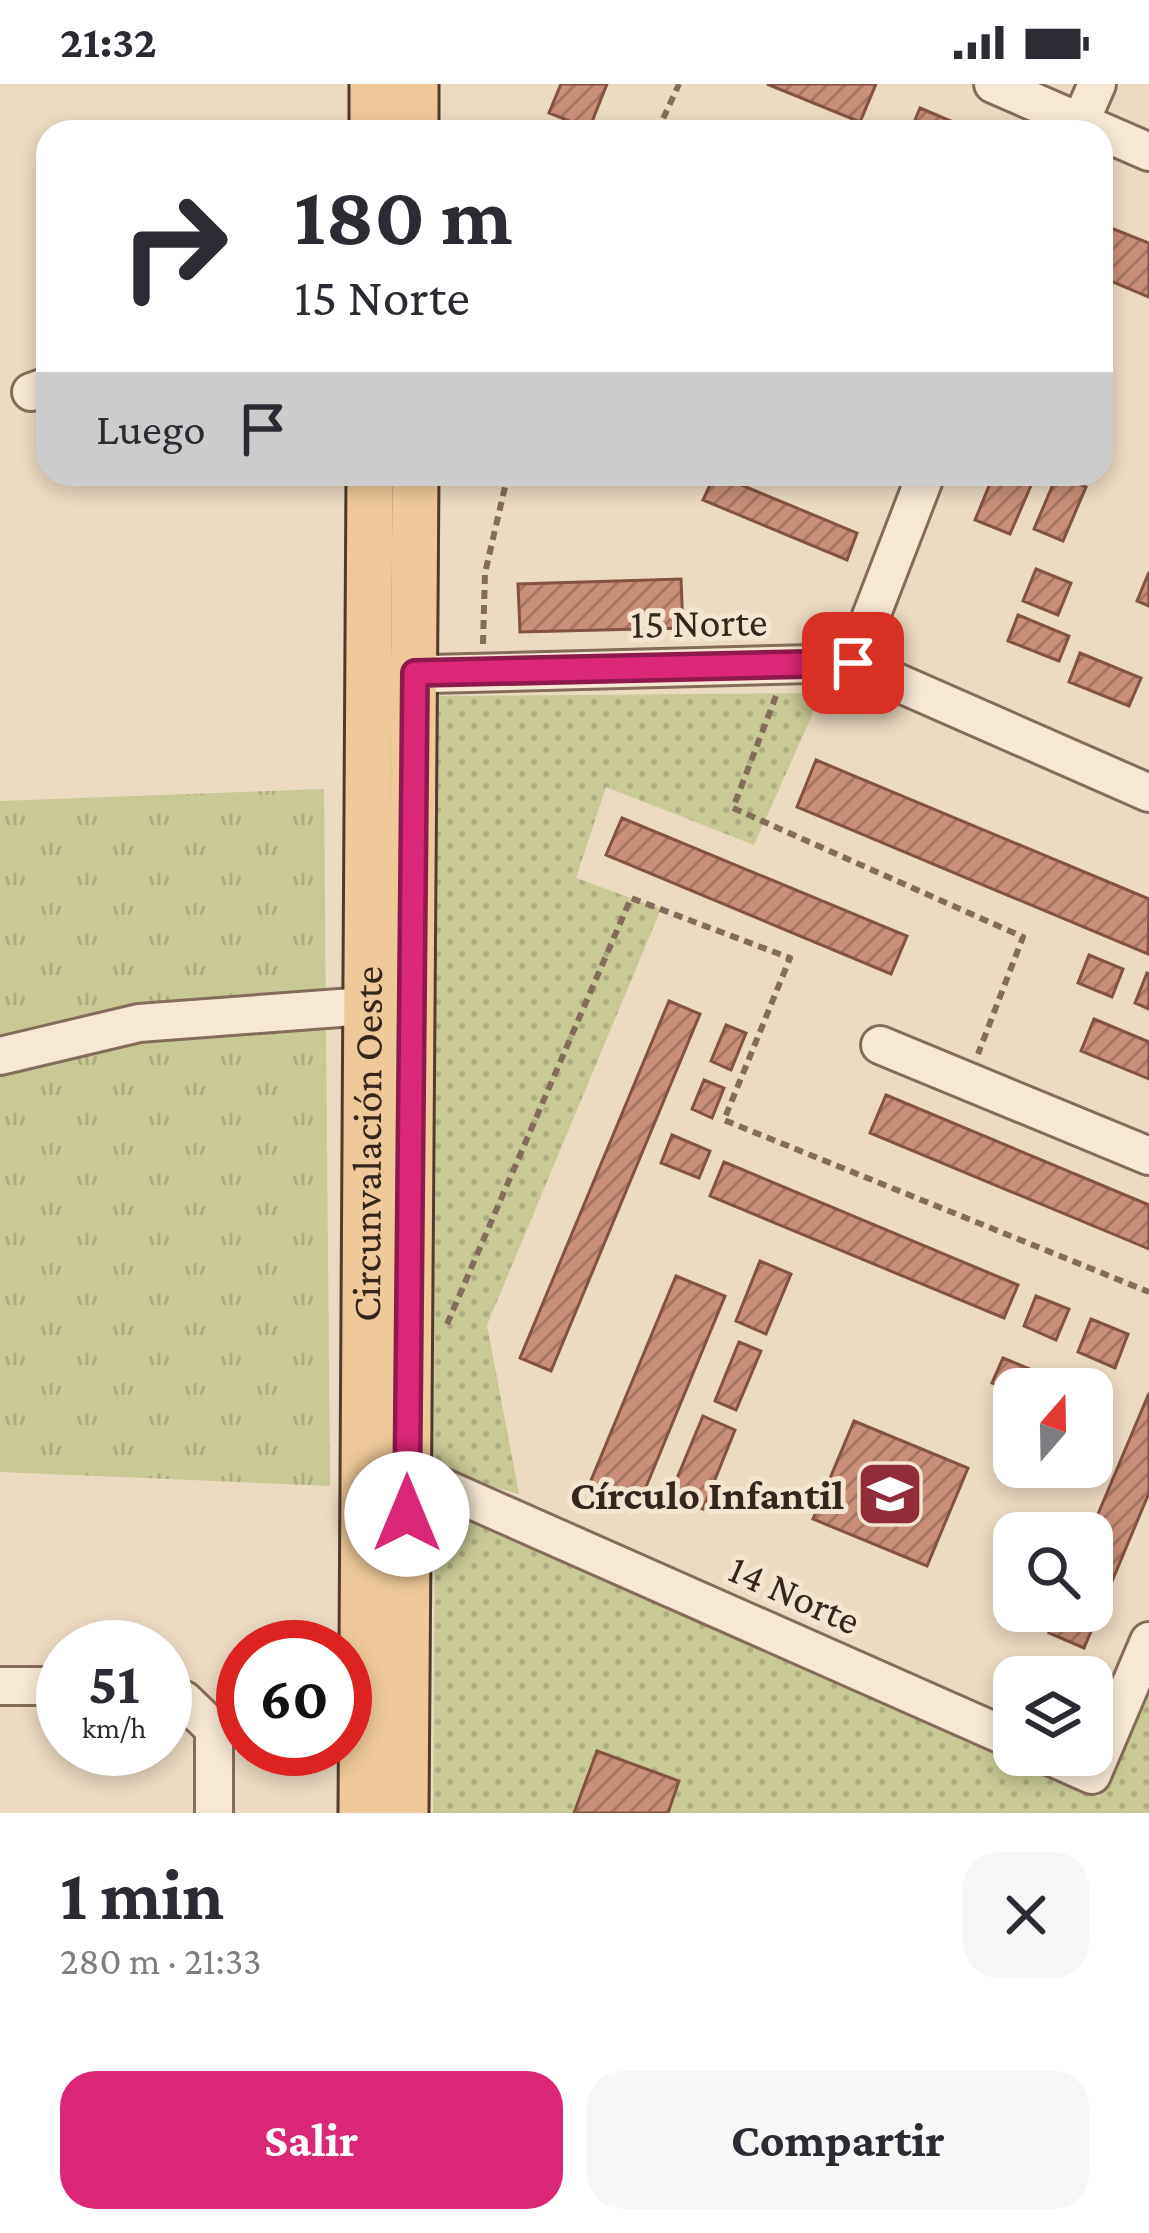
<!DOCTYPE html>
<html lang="es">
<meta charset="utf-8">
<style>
:root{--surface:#fff;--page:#f7f7f7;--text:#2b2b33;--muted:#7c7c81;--accent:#db2777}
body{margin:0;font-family:"Crimson Pro",serif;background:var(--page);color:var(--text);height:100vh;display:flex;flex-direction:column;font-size:45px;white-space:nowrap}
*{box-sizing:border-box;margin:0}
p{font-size:39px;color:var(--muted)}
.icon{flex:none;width:66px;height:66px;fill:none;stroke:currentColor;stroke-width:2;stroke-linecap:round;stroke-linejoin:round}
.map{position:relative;height:1729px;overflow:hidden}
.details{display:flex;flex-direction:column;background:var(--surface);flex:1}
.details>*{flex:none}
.guide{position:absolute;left:36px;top:36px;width:1077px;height:366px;border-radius:36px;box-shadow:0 6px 18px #0003;background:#fff;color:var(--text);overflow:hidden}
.needle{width:78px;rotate:20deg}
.tools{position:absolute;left:993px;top:1284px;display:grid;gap:24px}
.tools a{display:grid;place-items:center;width:120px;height:120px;border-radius:24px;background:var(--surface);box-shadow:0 6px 18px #0003;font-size:60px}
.speed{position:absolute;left:36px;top:1536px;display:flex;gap:24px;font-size:60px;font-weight:700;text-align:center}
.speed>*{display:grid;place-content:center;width:156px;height:156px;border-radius:50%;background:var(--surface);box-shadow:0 6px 18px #0003;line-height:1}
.speed small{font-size:30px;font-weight:400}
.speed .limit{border:18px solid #d22;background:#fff;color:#111}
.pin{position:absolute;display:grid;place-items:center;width:102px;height:102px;color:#fff;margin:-51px;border-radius:24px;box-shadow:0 6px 18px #0006}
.me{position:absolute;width:132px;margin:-66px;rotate:0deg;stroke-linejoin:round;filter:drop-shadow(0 0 9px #0008)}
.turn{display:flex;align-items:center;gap:42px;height:252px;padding:0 60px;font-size:54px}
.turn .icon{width:156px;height:156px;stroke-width:2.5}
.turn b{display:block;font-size:84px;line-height:102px}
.then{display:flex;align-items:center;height:114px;padding:0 60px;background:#0003;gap:24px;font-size:45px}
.round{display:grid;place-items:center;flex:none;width:126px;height:126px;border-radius:36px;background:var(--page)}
.head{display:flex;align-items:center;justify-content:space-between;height:204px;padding:0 60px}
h1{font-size:72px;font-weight:700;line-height:90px}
.primary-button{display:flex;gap:24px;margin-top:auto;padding:24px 60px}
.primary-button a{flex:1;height:138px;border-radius:36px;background:var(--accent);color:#fff;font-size:48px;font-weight:700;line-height:138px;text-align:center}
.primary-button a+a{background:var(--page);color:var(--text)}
.status{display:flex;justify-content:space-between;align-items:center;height:84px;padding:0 60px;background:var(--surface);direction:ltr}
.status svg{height:33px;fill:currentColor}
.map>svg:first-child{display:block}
.grass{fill:url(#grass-dots)}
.park{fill:url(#park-tufts)}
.building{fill:url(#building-hatch);stroke:#835240;stroke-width:3}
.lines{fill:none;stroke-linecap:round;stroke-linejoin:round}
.minor-casing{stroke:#856b59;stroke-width:42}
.major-casing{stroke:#523a2e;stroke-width:51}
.path{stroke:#856b59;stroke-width:6;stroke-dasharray:9 6;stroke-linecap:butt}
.minor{stroke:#f7e8d4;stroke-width:36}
.major{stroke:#efc999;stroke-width:45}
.route-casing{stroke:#8e194d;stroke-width:30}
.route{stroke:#db2777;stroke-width:21}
.labels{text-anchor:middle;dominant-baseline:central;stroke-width:10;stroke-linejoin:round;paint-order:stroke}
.street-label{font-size:42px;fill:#35261d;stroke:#f4e5d0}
.poi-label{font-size:42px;font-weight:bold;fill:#35261d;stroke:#f4e5d0;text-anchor:end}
</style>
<div class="status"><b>21:32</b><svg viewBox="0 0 49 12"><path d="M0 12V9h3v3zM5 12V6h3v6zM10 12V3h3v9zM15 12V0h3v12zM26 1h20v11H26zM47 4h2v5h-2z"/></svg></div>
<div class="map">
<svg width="1149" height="1729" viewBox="0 0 1149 1729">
<defs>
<pattern id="grass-dots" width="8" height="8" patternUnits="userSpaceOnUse" patternTransform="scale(3)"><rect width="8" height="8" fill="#c9c996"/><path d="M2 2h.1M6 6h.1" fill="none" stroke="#adac81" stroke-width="1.8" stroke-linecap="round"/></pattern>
<pattern id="park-tufts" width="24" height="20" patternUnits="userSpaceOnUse" patternTransform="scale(3)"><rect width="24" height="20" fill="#c9c996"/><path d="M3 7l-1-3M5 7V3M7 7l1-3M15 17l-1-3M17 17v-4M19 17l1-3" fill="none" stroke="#adac81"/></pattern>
<pattern id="building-hatch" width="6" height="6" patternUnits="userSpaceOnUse" patternTransform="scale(3)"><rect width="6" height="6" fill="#c98f78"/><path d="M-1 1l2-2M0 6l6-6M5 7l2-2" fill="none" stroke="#a47562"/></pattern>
</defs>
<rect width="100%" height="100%" fill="#ecdac1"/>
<path class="grass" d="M822,609L754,761L606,703L576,794L661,825L487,1241L519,1410L432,1386L438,612Z
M435,1423L1099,1713L1149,1600V1729H433Z"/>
<path class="park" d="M324,705L330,1402L0,1388V717Z"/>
<path class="building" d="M561,0H607L589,45L549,29Z
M767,0H876L860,38Z
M920,24L958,40L955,48H910Z
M1101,140L1149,159V213L1101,193Z
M715,390L857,449L847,476L703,416Z
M994,390H1036L1010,450L975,436Z
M1057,391L1086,403L1063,457L1034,445Z
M1036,485L1071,499L1058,531L1023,517Z
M1149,488V522L1137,517Z
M681,495L683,544L520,548L518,500Z
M1018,531L1069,552L1059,577L1008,557Z
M1080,569L1141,594L1129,622L1069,598Z
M816,676L1149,815L1148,870L797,723Z
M622,734L907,852L891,890L606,771Z
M1089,871L1123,885L1112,913L1078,899Z
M1147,889L1149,890V925L1135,919Z
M669,917L700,930L551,1287L520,1274Z
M1094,935L1149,958V995L1081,967Z
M726,941L746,949L731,986L711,977Z
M704,996L724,1004L712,1034L692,1025Z
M886,1011L1149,1121V1165L870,1049Z
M672,1051L710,1067L699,1094L661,1079Z
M724,1078L1018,1201L1004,1234L710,1112Z
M760,1177L791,1190L766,1250L736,1237Z
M676,1192L725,1212L636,1427L587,1406Z
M1036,1212L1069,1225L1056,1256L1024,1242Z
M1091,1235L1128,1250L1115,1284L1078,1268Z
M739,1258L761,1267L736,1326L715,1317Z
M1003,1274L1047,1292L1041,1305L1014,1308L992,1299Z
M1071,1294L1107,1309L1094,1340L1092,1305H1067Z
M1149,1309V1409L1084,1564L1049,1549L1058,1527H1092L1090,1449Z
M703,1332L735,1346L703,1425L670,1411Z
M854,1337L968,1384L927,1482L813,1435Z
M597,1667L679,1697L668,1729H574Z"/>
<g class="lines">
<g class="minor-casing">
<path id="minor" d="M993,0L1149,68
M1076,48L1097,0
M31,308L48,302
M853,579L926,390
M390,591L853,579L1149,709
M880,961L1149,1072
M0,972L139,939L393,920
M408,1388L1014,1656
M0,1602H63
M165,1609L184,1616L214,1645V1729
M1047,1671L1092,1691L1149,1557"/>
</g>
<g class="major-casing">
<g id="major">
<path d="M373,48V0"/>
<path d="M415,48V0"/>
<path id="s1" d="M362,1729L370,390"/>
<path d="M405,1729L415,390"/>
</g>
</g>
<path class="path" d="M657,48L679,0
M483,560L485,489L508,390
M776,612L733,724L1023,853L978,970
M447,1240L631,814L790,874L724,1036L1149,1208"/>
<use href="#minor" class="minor"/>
<use href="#major" class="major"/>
</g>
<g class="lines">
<g class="route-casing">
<path id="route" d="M407,1430L415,589L853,579"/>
</g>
<use href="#route" class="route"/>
</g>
<defs>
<g id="school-square" transform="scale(3.45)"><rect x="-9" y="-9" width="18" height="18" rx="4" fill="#912c39" stroke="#f4e5d0"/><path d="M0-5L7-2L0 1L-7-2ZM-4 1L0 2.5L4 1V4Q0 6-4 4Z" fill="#fff"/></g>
</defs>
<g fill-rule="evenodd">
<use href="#school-square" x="890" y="1410"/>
</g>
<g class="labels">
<g class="street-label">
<text transform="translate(699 538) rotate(-1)">15 Norte</text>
<text stroke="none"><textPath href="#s1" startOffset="669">Circunvalación Oeste</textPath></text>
<text transform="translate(795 1510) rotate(24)">14 Norte</text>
</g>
<g class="poi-label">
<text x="844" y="1410">Círculo Infantil</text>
</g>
</g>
</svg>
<div class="tools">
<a><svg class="needle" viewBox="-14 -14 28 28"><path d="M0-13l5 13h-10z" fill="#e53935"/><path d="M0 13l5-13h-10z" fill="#7c7c81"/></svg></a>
<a><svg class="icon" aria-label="search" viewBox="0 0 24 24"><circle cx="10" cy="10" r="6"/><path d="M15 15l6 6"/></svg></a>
<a><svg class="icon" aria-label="layers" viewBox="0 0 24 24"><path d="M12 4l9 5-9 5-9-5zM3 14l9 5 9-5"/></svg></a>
</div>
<div class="speed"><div>51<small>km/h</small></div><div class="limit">60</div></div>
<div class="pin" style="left:853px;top:579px;background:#d93025"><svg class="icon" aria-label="arrive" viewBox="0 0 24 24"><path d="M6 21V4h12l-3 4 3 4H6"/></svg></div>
<svg class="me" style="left:407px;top:1430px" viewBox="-20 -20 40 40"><circle r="19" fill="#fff"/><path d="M0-13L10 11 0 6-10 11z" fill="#db2777"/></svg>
<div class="guide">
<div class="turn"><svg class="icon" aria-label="right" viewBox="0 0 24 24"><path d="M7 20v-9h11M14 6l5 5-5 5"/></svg><div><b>180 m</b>15 Norte</div></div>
<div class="then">Luego<svg class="icon" aria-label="arrive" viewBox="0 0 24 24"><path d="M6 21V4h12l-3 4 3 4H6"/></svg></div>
</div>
</div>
<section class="details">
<div class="head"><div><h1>1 min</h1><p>280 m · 21:33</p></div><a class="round"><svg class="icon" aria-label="close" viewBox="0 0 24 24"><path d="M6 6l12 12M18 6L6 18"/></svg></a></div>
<div class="primary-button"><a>Salir</a><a>Compartir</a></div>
</section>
